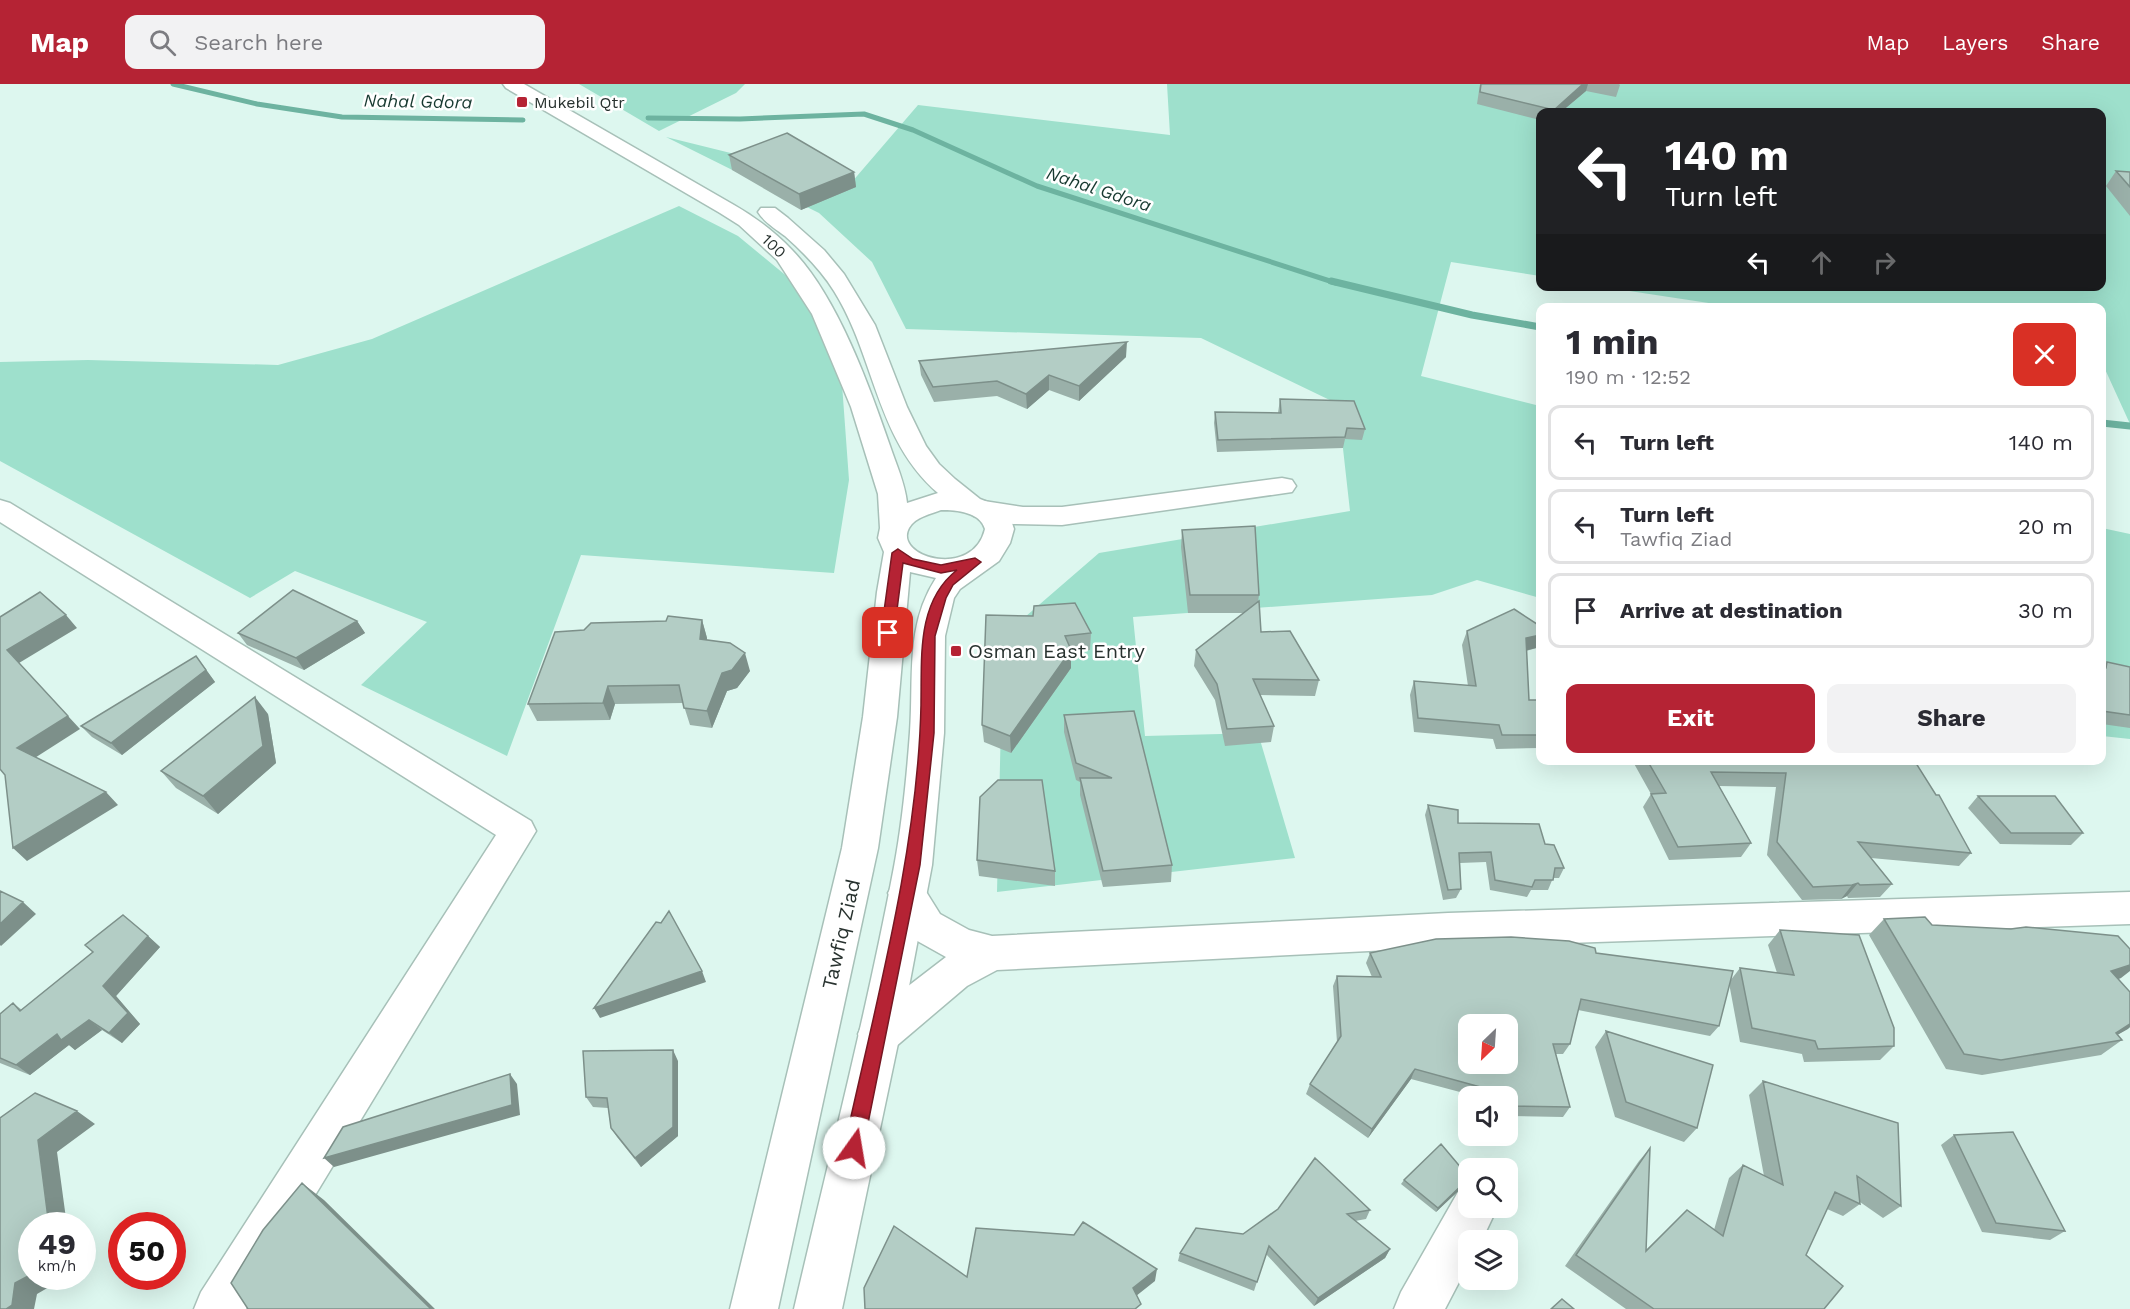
<!DOCTYPE html>
<meta charset="utf-8">
<style>
:root{--surface:#fff;--page:#f2f2f3;--text:#2b2b33;--muted:#7c7c81;--line:#e1e1e2;--accent:#b52334}
body{margin:0;font-family:"Work Sans",sans-serif;background:var(--page);color:var(--text);height:100vh;display:flex;flex-direction:column;font-size:22px;white-space:nowrap}
*{box-sizing:border-box;margin:0}
p{font-size:20px;color:var(--muted)}
.icon{flex:none;width:33px;height:33px;fill:none;stroke:currentColor;stroke-width:2;stroke-linecap:round;stroke-linejoin:round}
.map{position:relative;flex:1;overflow:hidden}
.sheet{position:absolute;left:1536px;top:219px;width:570px;height:462px;display:flex;flex-direction:column;background:var(--surface);border-radius:12px;box-shadow:0 6px 24px #0002}
.sheet>*{flex:none}
.top-card{position:absolute;left:1536px;top:24px;width:570px;height:183px;border-radius:12px;box-shadow:0 6px 24px #0002;background:#202124;color:#fff;overflow:hidden}
.needle{width:39px;rotate:205deg}
.buttons{position:absolute;left:1458px;top:930px;display:grid;gap:12px}
.buttons a{display:grid;place-items:center;width:60px;height:60px;border-radius:12px;background:var(--surface);box-shadow:0 6px 24px #0002;font-size:30px}
.speed{position:absolute;left:18px;top:1128px;display:flex;gap:12px;font-size:30px;font-weight:700;text-align:center}
.speed>*{display:grid;place-content:center;width:78px;height:78px;border-radius:50%;background:var(--surface);box-shadow:0 6px 24px #0002;line-height:1}
.speed small{font-size:15px;font-weight:400}
.speed .limit{border:9px solid #d22;background:#fff;color:#111}
.pin{position:absolute;display:grid;place-items:center;width:51px;height:51px;color:#fff;margin:-26px;border-radius:12px;box-shadow:0 3px 9px #0006}
.me{position:absolute;width:66px;margin:-33px;rotate:13deg;stroke-linejoin:round;filter:drop-shadow(0 0 4px #0008)}
.turn{display:flex;align-items:center;gap:21px;height:126px;padding:0 30px;font-size:27px}
.turn .icon{width:78px;height:78px;stroke-width:2.5}
.turn b{display:block;font-size:42px;line-height:51px}
.lanes{display:flex;align-items:center;height:57px;padding:0 30px;background:#0003;justify-content:center;gap:30px;direction:ltr}
.lanes .off{opacity:.35}
.round{display:grid;place-items:center;flex:none;width:63px;height:63px;border-radius:12px;background:var(--page)}
.summary{display:flex;align-items:center;justify-content:space-between;height:102px;padding:0 30px}
h1{font-size:36px;font-weight:700;line-height:45px}
.cta{display:flex;gap:12px;margin-top:auto;padding:12px 30px}
.cta a{flex:1;height:69px;border-radius:12px;background:var(--accent);color:#fff;font-size:24px;font-weight:700;line-height:69px;text-align:center}
.cta a+a{background:var(--page);color:var(--text)}
ul{padding:0;list-style:none}
li{display:flex;align-items:center;gap:18px;height:75px;margin:0 12px 9px;padding:0 18px;border:3px solid var(--line);border-radius:12px}
li div{flex:1}
li b{display:block;font-size:22px}
li em{font-style:normal}
header{display:flex;align-items:center;gap:36px;box-sizing:border-box;height:84px;padding:0 30px;background:var(--accent);color:#fff}
header strong{font-size:28px}
nav{display:flex;gap:33px;margin-inline-start:auto;font-size:21px}
.search{width:420px;height:54px;background:var(--page);display:flex;align-items:center;gap:15px;box-sizing:border-box;padding:0 21px;border-radius:12px;color:var(--muted);font-size:22px}
.map>svg:first-child{display:block}
.green{fill:#9ee0cc}
.lines{fill:none;stroke-linecap:round;stroke-linejoin:round}
.stream-far1{stroke:#6db3a0;stroke-width:5}
.stream{stroke:#6db3a0;stroke-width:7}
.minor-casing{stroke:#a7c0b8;stroke-width:3}
.major-casing{stroke:#a7c0b8;stroke-width:3}
.minor{fill:#fff;fill-rule:evenodd}
.major{fill:#fff;fill-rule:evenodd}
.wall{fill:#9ab0a9}
.shaded-wall{fill:#7d908a}
.building{fill:#b3cdc5;stroke:#7d908a;stroke-width:1.5;fill-rule:evenodd}
.route{fill:#b52334;stroke:#761722;stroke-width:1.5}
.poi-dot{fill:#b52334;stroke:#fff;stroke-width:2}
.labels{text-anchor:middle;dominant-baseline:central;stroke-width:5;stroke-linejoin:round;paint-order:stroke}
.far-poi-label{font-size:16px;fill:#28322f;stroke:#fff;text-anchor:start}
.far-street-label{font-size:16px;fill:#28322f;stroke:#fff}
.far-water-label{font-size:18px;font-style:italic;fill:#173930;stroke:#fff}
.poi-label{font-size:20px;fill:#28322f;stroke:#fff;text-anchor:start}
.street-label{font-size:20px;fill:#28322f;stroke:#fff}
</style>
<header>
<strong>Map</strong>
<div class="search"><svg class="icon" aria-label="search" viewBox="0 0 24 24"><circle cx="10" cy="10" r="6"/><path d="M15 15l6 6"/></svg>Search here</div>
<nav><a>Map</a><a>Layers</a><a>Share</a></nav>
</header>
<div class="map">
<svg width="2130" height="1225" viewBox="0 0 2130 1225">
<rect width="100%" height="100%" fill="#ddf7ef"/>
<path class="green" d="M579,0H745L736,9L659,47Z
M1167,0H2130V340L2104,283L2102,282V224L1735,223L1603,203L2102,202V28H1540V192L1451,178L1421,292L1540,322V514L1477,496L1432,511L1133,533L1145,652L1258,649L1295,774L997,808L1003,552L1099,469L1350,427L1338,320L1201,254L906,245L872,178L819,129L666,53L851,99L918,21L1170,51Z
M679,122L738,152L795,199L839,259L849,396L834,489L581,471L507,672L361,601L427,538L295,487L250,514L0,377V278L88,276L278,281L372,255Z
M2102,444L2130,450V655L2102,652Z"/>
<g class="lines">
<path class="stream-far1" d="M173,0L257,20L342,33L523,36
M648,34L740,35L864,30L913,46L1037,102L1336,199"/>
<path class="stream" d="M1331,197L1472,231L1540,243
M2102,339L2130,342"/>
<g class="minor-casing">
<path id="minor" d="M1282,394L1292,396L1296,402L1292,408L1062,441L1013,440L974,432L970,426L974,420L984,417L1023,423H1062Z
M0,416L10,419L531,737L536,747L246,1225H194L201,1208L496,751L0,438Z
M907,793L920,798L940,830L969,846L992,852L1448,829L2130,808V840L1448,863L997,886L967,902L894,964L879,969L864,964L858,950L864,936L946,873L912,854L888,809L894,798Z
M1468,1103V1124H1497L1482,1156H1468V1181L1445,1225H1394L1401,1208L1458,1108Z"/>
</g>
<g class="major-casing">
<path id="major" d="M503,0H524L734,121C755,133 775,148 792,166C837,212 869,301 890,362C896,380 905,399 907,419L938,409C876,356 875,272 834,207C821,186 803,168 785,152C776,145 764,138 758,128L761,124H775L788,134L824,166L844,190L875,241L907,323L926,362L939,380L955,395L980,415L1000,423L1011,436L1014,445L1010,459L999,477L960,505L954,514L945,552L944,649L932,781L900,950L842,1225H794C828,1078 866,931 894,783C902,741 907,690 910,648C914,593 905,542 936,494L910,488L897,633L878,764L778,1225H730L842,764L863,633L877,508L884,468L878,454L880,444L878,410L851,323L812,230L777,176L739,141L720,129L506,4ZM941,426C957,426 980,428 985,445C973,496 893,473 909,444C915,433 931,430 941,426Z"/>
</g>
<use href="#minor" class="minor"/>
<use href="#major" class="major"/>
</g>
<path class="wall" d="M1480,0H1619L1620,1L1616,13L1586,7L1561,28H1540V36L1477,20Z
M729,71L854,88L856,103L801,126L732,86Z
M2116,87L2130,88V132L2106,102Z
M1126,273L1079,317L1049,306L1027,325L997,312L934,318L921,291L919,277Z
M1280,315L1365,345L1362,356L1345,355L1343,364L1217,368L1214,339L1215,328L1278,329Z
M1182,446L1259,511L1258,518L1261,548L1319,596L1315,612L1260,611L1274,642L1271,658L1225,662L1215,616L1194,582L1196,566L1244,529H1188L1181,463Z
M986,531L1091,549L1090,566L1071,568V584L1011,669L984,658L982,641Z
M702,536L707,554V556L750,587L737,604L727,607L712,644L690,641L683,619L615,620L610,636L537,637L528,620Z
M357,537L365,549L304,586L247,561L238,549Z
M1540,542V563L1526,567L1529,616H1540V664L1496,665L1493,655L1414,648L1410,611L1414,597L1468,602L1462,561L1467,547Z
M2107,578L2130,583V644L2102,640V584Z
M205,584L215,598L122,671L92,653L81,642Z
M1134,627L1172,781L1171,798L1103,803L1080,711V698L1076,696L1064,648V631Z
M268,630L276,679L218,730L176,704L161,687Z
M1632,676H1914L1971,769L1959,782L1871,774L1892,800L1880,813L1848,814L1847,812L1841,815L1802,816L1767,771L1776,703L1719,702L1751,759L1741,773L1669,776L1643,723L1651,710Z
M1978,712L2083,749L2071,761L2000,760L1968,724Z
M1428,721L1458,739L1545,760L1564,784L1559,794H1553L1548,806H1531L1527,813L1490,806L1486,778L1460,779L1461,805L1456,814L1443,816L1425,731Z
M977,776L1055,787V802L979,792Z
M1884,835L1932,841L2121,894L2118,895L2130,908V943L2117,951L2122,956L2101,971L1982,991L1946,985L1869,851Z
M1780,846L1894,962L1880,976L1804,978L1802,970L1740,958L1729,899L1719,942L1710,952L1578,926L1570,960L1563,970H1556L1570,1023L1563,1033L1508,1032V1012H1475L1411,995L1368,1054L1306,1010L1310,1000L1337,958L1333,902L1337,892L1372,893L1366,879L1370,869H1596L1730,897L1740,884L1777,889L1768,861Z
M148,852L160,863L116,912L140,940L122,959L102,946L75,966L69,961L30,991L0,979V930L13,919L22,926Z
M1606,947L1697,1044L1684,1058L1615,1033L1595,963Z
M678,977V1052L641,1083L617,1053L611,1044L608,1024L593,1023L586,1013Z
M1763,997L1901,1122L1883,1134L1860,1118V1120L1843,1132L1827,1125L1806,1171L1824,1225H1626L1565,1182L1639,1077L1650,1064L1646,1166L1687,1126L1714,1146L1729,1094L1743,1081L1764,1092L1749,1011Z
M1954,1051L2065,1147L2050,1156L1982,1148L1941,1061Z
M1404,1096H1468L1436,1128L1401,1100Z
M1278,1125L1370,1126L1366,1135L1355,1137L1390,1165L1385,1174L1314,1222L1266,1170L1254,1207L1178,1177L1180,1169L1243,1150Z"/>
<path class="shaded-wall" d="M1583,0H1588L1586,7L1561,28H1553L1554,26Z
M854,88L856,103L801,126L799,110Z
M1127,258L1126,273L1079,317V302Z
M1049,291V306L1027,325L1026,310Z
M66,531L77,544L19,579L7,566Z
M702,536L707,554L705,572L700,555Z
M357,537L365,549L304,586L296,574Z
M1540,551V563L1520,568L1526,554Z
M1071,566V584L1011,669L1010,652Z
M745,569L750,587L737,604L727,607L712,644L707,627L722,589Z
M196,572L215,598L122,671L111,659Z
M608,602L615,620L610,636L603,619Z
M255,613L268,630L276,679L218,730L203,712Z
M68,632L80,645L30,677L17,664Z
M106,708L118,721L27,777L13,764Z
M1858,799L1847,812L1841,815L1852,801Z
M23,818L36,830L1,862L0,861V840Z
M148,852L160,863L116,912L140,940L122,959L109,949L103,902Z
M2130,881V887L2121,894L2091,903L2111,887Z
M702,887L706,898L600,934L594,924Z
M89,936L102,946L75,966L69,961L30,991L16,981L57,950Z
M2130,940V943L2128,945L2103,959L2116,949Z
M673,966L678,977V1052L641,1083L635,1074Z
M1415,985L1411,995L1368,1054L1372,1045Z
M510,990L517,1000L520,1031L334,1083L324,1074Z
M77,1027L95,1040L57,1068L67,1142H49L38,1056Z
M1468,1095L1467,1099L1436,1128L1438,1124Z
M302,1099L324,1116L435,1225H431Z
M1390,1165L1385,1174L1314,1222L1318,1214Z
M1157,1185L1155,1197L1131,1216L1133,1204Z
M32,1190V1192H68L37,1210L34,1225H6L15,1199Z"/>
<path class="building" d="M1481,0H1583L1554,26L1480,8Z
M787,49L854,88L799,110L729,71Z
M2116,87L2130,88V103Z
M1127,258L1079,302L1049,291L1026,310L997,297L933,303L919,277Z
M1280,315L1354,317L1365,345L1347,344L1345,353L1218,356L1215,328L1281,329Z
M1255,442L1259,511H1190L1182,446Z
M293,506L357,537L296,574L238,549Z
M40,508L66,531L7,566L68,632L17,664L106,708L13,764L5,691L0,685V533Z
M1259,517L1261,548L1290,547L1319,596L1253,595L1274,642L1227,645L1217,600L1196,566Z
M1075,519L1091,549L1065,552L1071,566L1010,652L982,641L986,531L1033,532L1034,522Z
M1514,525L1540,542V551L1526,554L1529,616H1540V651H1502L1499,641L1418,634L1414,597L1476,602L1467,547Z
M668,532L702,536L700,555L730,559L745,569L732,586L722,589L707,627L684,624L679,601L608,602L603,619L528,620L555,548L584,546L591,539L666,537Z
M196,572L206,586L111,659L81,642Z
M2107,578L2130,583V631L2102,627V584H2106Z
M255,613L263,662L203,712L161,687Z
M1134,627L1172,781L1103,787L1080,694H1112L1076,679L1064,631Z
M1647,676H1914L1936,711H1939L1971,769L1858,758L1892,800L1860,801L1858,799L1852,801L1813,803L1777,758L1786,689L1711,688L1751,759L1678,763L1651,710L1666,709Z
M998,696H1042L1055,787L977,776L980,713Z
M1978,712H2055L2083,749H2011Z
M1428,721L1458,726V739L1539,740L1545,760L1554,761L1564,784H1555L1553,796H1535L1532,803L1495,796L1491,768L1459,769L1461,805L1448,806Z
M0,807L23,818L0,840Z
M669,827L702,887L594,924L656,838L661,839Z
M123,831L148,852L103,902L128,929L109,949L89,936L61,956L57,950L16,981L0,974V930L13,919L20,927L93,868L85,861Z
M1925,833L1932,841L2011,845L2026,843L2118,852L2130,865V881L2111,887L2130,908V940L2116,949L2122,956L2001,976L1964,970L1884,835Z
M1780,846L1859,851L1894,944V962L1818,965L1815,957L1752,944L1740,884L1794,891Z
M1511,853L1569,857L1595,864L1596,869L1733,887L1719,942L1581,915L1570,960H1553L1570,1023L1508,1022V1012H1504L1502,1009L1415,985L1372,1045L1310,1000L1341,952L1337,892L1381,893L1370,869L1436,855ZM1468,940H1508V980H1468Z
M1606,947L1713,981L1697,1044L1626,1018Z
M673,966V1043L635,1074L611,1044L607,1014L586,1013L583,967Z
M510,990L512,1021L324,1074L343,1043Z
M1763,997L1898,1039L1901,1122L1857,1092L1860,1120L1835,1108L1806,1171L1843,1202L1824,1225H1654L1576,1171L1650,1064L1646,1167L1687,1126L1723,1152L1743,1081L1783,1101Z
M35,1009L77,1027L38,1056L49,1142H32V1190L15,1199L12,1221L6,1225H0V1034Z
M2013,1048L2065,1147L1996,1139L1954,1051Z
M1441,1060L1468,1092V1095L1438,1124L1404,1096Z
M1315,1074L1370,1126L1347,1130L1390,1165L1318,1214L1269,1162L1257,1198L1180,1169L1196,1144L1243,1150L1278,1125Z
M302,1099L431,1225H248L231,1199L263,1146Z
M1083,1138L1157,1185L1133,1204L1141,1220L1135,1225H865L864,1204L894,1142L967,1193L976,1144L1074,1151Z
M1562,1215L1574,1225H1551Z"/>
<path class="route" d="M898,465L913,475L941,481L975,474L981,478L953,501L946,514L935,552L934,649L920,781L863,1064L860,1071L854,1074L847,1071L844,1064C875,922 918,766 921,621C922,574 916,518 957,486L941,489L903,479L894,549L892,553H883L881,549L892,469Z"/>
<g class="poi-dot">
<rect x="516" y="12" width="12" height="12" rx="3"/>
<rect x="950" y="561" width="12" height="12" rx="3"/>
</g>
<g class="labels">
<g class="far-poi-label">
<text x="534" y="18">Mukebil Qtr</text>
</g>
<g class="far-street-label">
<text transform="translate(774 162) rotate(44)">100</text>
</g>
<g class="far-water-label">
<text transform="translate(418 17) rotate(1)">Nahal Gdora</text>
<text transform="translate(1099 105) rotate(18)">Nahal Gdora</text>
</g>
<g class="poi-label">
<text x="968" y="567">Osman East Entry</text>
</g>
<g class="street-label">
<text transform="translate(841 850) rotate(-77)">Tawfiq Ziad</text>
</g>
</g>
</svg>
<div class="buttons">
<a><svg class="needle" viewBox="-14 -14 28 28"><path d="M0-13l5 13h-10z" fill="#e53935"/><path d="M0 13l5-13h-10z" fill="#7c7c81"/></svg></a>
<a><svg class="icon" aria-label="sound" viewBox="0 0 24 24"><path d="M4 9h4l5-4v14l-5-4H4zM17 9q2 3 0 6"/></svg></a>
<a><svg class="icon" aria-label="search" viewBox="0 0 24 24"><circle cx="10" cy="10" r="6"/><path d="M15 15l6 6"/></svg></a>
<a><svg class="icon" aria-label="layers" viewBox="0 0 24 24"><path d="M12 4l9 5-9 5-9-5zM3 14l9 5 9-5"/></svg></a>
</div>
<div class="speed"><div>49<small>km/h</small></div><div class="limit">50</div></div>
<div class="pin" style="left:888px;top:549px;background:#d93025"><svg class="icon" aria-label="arrive" viewBox="0 0 24 24"><path d="M6 21V4h12l-3 4 3 4H6"/></svg></div>
<svg class="me" style="left:854px;top:1064px" viewBox="-20 -20 40 40"><circle r="19" fill="#fff"/><path d="M0-13L10 11 0 6-10 11z" fill="#b52334"/></svg>
<div class="top-card">
<div class="turn"><svg class="icon" aria-label="left" viewBox="0 0 24 24"><path d="M17 20v-9H6M10 6l-5 5 5 5"/></svg><div><b>140 m</b>Turn left</div></div>
<div class="lanes"><svg class="icon" aria-label="left" viewBox="0 0 24 24"><path d="M17 20v-9H6M10 6l-5 5 5 5"/></svg><svg class="icon off" aria-label="ahead" viewBox="0 0 24 24"><path d="M12 20V5M6 11l6-6 6 6"/></svg><svg class="icon off" aria-label="right" viewBox="0 0 24 24"><path d="M7 20v-9h11M14 6l5 5-5 5"/></svg></div>
</div>
<section class="sheet">
<div class="summary"><div><h1>1 min</h1><p>190 m · 12:52</p></div><a class="round" style="background:#d93025;color:#fff"><svg class="icon" aria-label="close" viewBox="0 0 24 24"><path d="M6 6l12 12M18 6L6 18"/></svg></a></div>
<ul>
<li><svg class="icon" aria-label="left" viewBox="0 0 24 24"><path d="M17 20v-9H6M10 6l-5 5 5 5"/></svg><div><b>Turn left</b></div><em>140 m</em></li>
<li><svg class="icon" aria-label="left" viewBox="0 0 24 24"><path d="M17 20v-9H6M10 6l-5 5 5 5"/></svg><div><b>Turn left</b><p>Tawfiq Ziad</p></div><em>20 m</em></li>
<li><svg class="icon" aria-label="arrive" viewBox="0 0 24 24"><path d="M6 21V4h12l-3 4 3 4H6"/></svg><div><b>Arrive at destination</b></div><em>30 m</em></li>
</ul>
<div class="cta"><a>Exit</a><a>Share</a></div>
</section>
</div>
